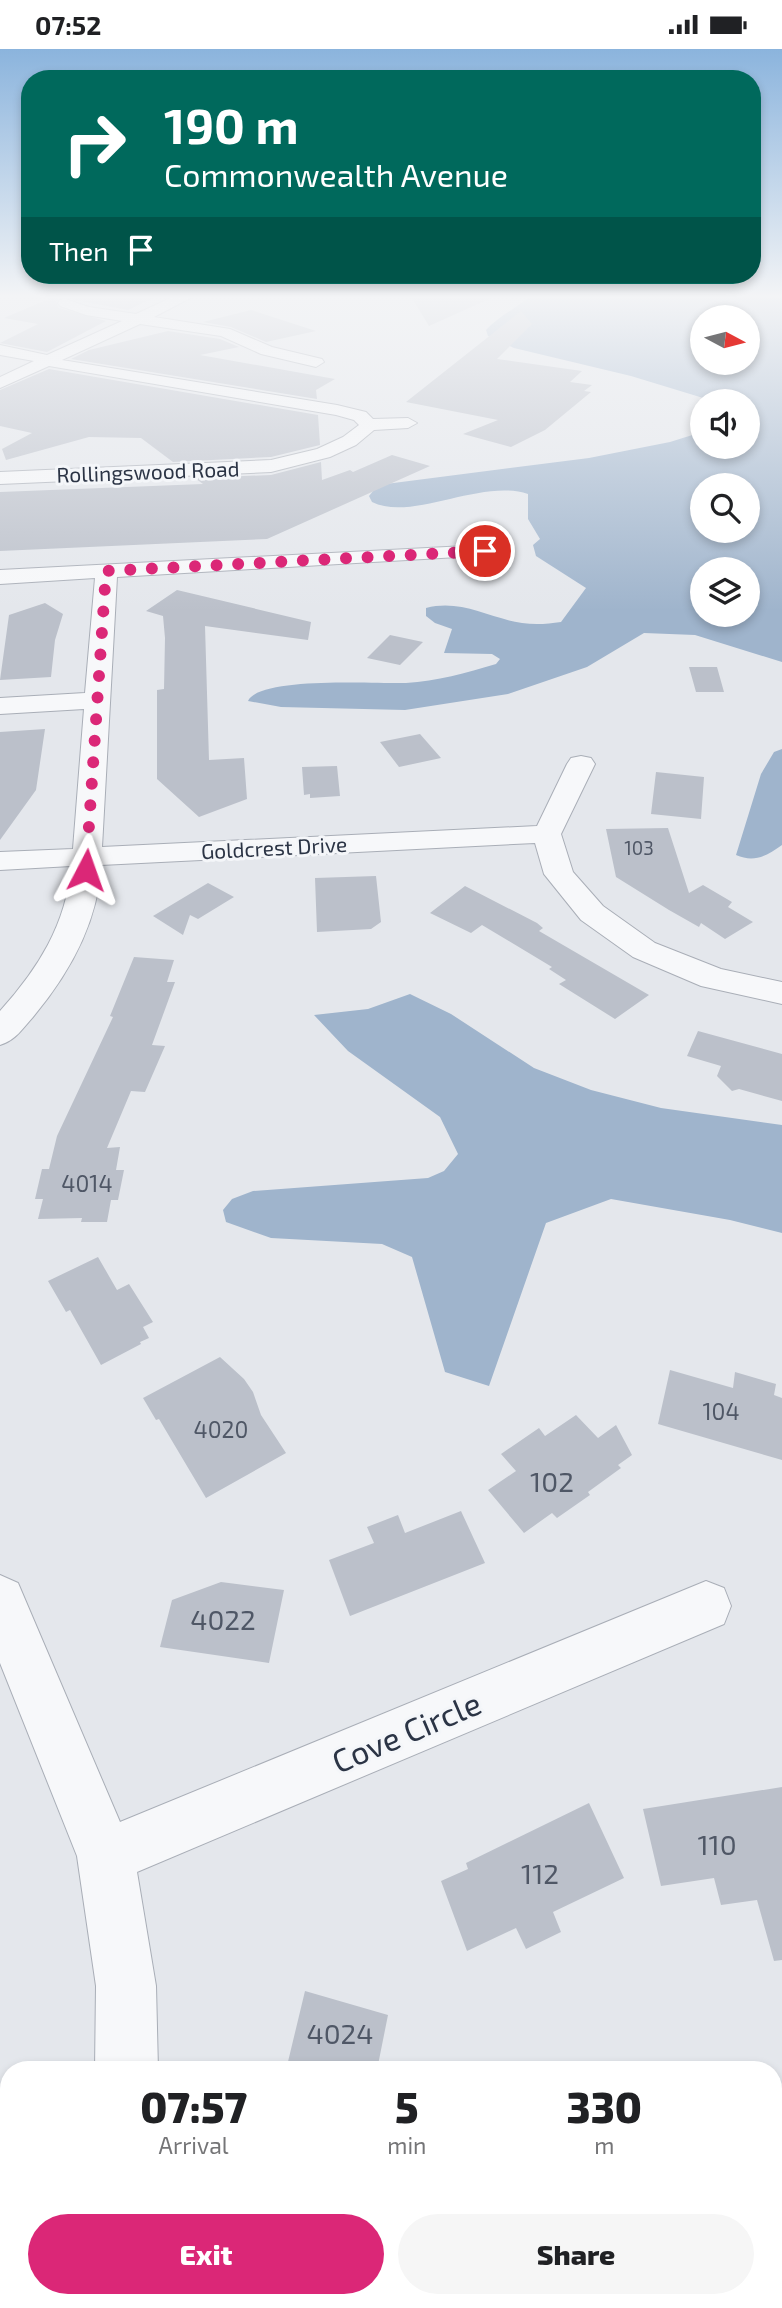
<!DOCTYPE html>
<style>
:root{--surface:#fff;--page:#f6f6f6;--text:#202124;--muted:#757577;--accent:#db2777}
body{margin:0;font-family:"Exo 2",sans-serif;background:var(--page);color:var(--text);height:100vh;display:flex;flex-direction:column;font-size:26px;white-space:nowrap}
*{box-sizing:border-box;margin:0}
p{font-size:23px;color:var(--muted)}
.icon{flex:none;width:38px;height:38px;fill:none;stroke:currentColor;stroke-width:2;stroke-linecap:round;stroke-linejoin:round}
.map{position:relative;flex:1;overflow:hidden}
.details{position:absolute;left:0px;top:2012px;width:782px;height:247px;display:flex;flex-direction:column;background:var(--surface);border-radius:28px 28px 0 0;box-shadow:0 4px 10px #0003}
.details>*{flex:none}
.top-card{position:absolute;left:21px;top:21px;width:740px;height:214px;border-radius:28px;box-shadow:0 4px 10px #0003;background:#00695c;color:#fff;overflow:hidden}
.needle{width:46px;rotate:97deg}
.controls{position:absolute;left:690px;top:256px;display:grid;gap:14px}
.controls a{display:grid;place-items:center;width:70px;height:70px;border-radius:50%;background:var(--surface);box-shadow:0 4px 10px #0003;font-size:35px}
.pin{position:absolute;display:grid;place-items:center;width:60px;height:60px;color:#fff;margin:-30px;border:4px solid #fff;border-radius:50%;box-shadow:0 2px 7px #0007}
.me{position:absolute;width:77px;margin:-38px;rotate:4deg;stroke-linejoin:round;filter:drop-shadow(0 0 5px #0008)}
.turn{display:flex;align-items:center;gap:24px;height:147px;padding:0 28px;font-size:32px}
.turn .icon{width:91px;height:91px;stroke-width:2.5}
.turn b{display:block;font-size:49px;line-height:60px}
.then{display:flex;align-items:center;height:66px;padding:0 28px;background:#0003;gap:14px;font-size:26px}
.eta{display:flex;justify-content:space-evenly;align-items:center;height:119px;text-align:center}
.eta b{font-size:42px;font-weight:800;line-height:49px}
.action{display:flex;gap:14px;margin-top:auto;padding:14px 28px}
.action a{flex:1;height:80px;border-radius:42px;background:var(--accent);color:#fff;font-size:28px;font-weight:800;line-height:80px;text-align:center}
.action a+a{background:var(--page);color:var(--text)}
.status{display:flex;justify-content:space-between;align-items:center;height:49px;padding:0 35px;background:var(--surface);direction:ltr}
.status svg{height:19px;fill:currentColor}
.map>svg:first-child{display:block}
.water{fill:#9fb4cc;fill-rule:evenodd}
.building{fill:#bbc0ca}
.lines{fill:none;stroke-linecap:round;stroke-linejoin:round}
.minor-casing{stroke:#a9aeb7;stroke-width:2}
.minor{fill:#f7f8fa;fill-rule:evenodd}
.route{stroke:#db2777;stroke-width:12;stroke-dasharray:0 21.6}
.labels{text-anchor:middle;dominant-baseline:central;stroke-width:6;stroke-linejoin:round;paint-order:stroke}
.far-number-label{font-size:19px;fill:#4f5766}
.far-street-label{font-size:21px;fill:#2b3445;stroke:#f4f6f9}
.number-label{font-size:23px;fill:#4f5766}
.near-number-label{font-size:28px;fill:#4f5766}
.near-street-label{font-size:32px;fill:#2b3445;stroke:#f4f6f9}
</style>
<div class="status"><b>07:52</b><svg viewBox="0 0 49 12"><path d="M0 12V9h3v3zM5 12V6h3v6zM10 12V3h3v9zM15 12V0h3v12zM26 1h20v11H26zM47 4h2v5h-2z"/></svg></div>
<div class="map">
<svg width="782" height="2259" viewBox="0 0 782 2259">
<rect width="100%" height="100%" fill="#e4e7ec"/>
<path class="water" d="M531,246H782V613L695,586L644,584L587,618L508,645L405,661L281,658L248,652C259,627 379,635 406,634C437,632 466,624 496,615L500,610L492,605L444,604L452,580L435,574L426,567V559C462,550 488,569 522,574C535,576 548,575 561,573L586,539L536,507L533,496L540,490L528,470V445C481,429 412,473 372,453L369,447L378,436L589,409L670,393L702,383V397H747V352H713L631,327L514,299L488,287L486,281C499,267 517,259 531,246ZM702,268H747V313H702ZM702,436H747V481H702ZM702,520H747V565H702Z
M782,700V796C767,807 754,814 736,806L761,725L774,703Z
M410,945L451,965L534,1019L591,1041L661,1059L782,1076V1184L730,1171L611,1150L546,1174L489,1337L445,1323L412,1208L382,1195L271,1189L226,1173L223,1161L232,1150L253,1142L428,1129L444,1122L458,1105L440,1068L348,1002L314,966L368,960Z
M782,2138V2259H773L774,2145Z"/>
<path class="building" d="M58,246H159L128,261L59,248L56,253L59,259L106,272L47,303L0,294L38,275L4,269Z
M410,246H498L429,277Z
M251,261L316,282L266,293L231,278L203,273Z
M521,262L532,275L497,310L582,322L570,333L592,336L584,342L591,343L545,381L511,398L463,385L498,371L406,353Z
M168,282L220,290L239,298L200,306L335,330L316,341L317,350L71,310L89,301Z
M49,320L318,366L320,396L271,408L173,413L141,389L89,388L6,411L2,400L32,384L0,377V341Z
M392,406L430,417L267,490L0,502V443L203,435L195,429L271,426L321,413L322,431L350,421L353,423Z
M177,541L311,573L308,591L205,577L209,711L244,709L247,750L199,768L157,730V641L164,640L165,589L163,567L146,562Z
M45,554L63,565L55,591L51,628L0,631L9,566Z
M390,586L423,593L400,616L367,609Z
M689,618H717L724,643H696Z
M45,680L36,741L0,791V683Z
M420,685L441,709L399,718L380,693Z
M337,717L340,747L310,749V745L304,746L302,718Z
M656,723L704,728L701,770L651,765Z
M668,779L689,844L703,836L732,853L728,858L753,873L725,890L701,874L699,878L669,861L616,828L606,780Z
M376,827L381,873L371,880L317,883L315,829Z
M208,834L234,848L198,870L190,866L183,886L153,867Z
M465,837L537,874L543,879L539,882L649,946L615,970L559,935L566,931L549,920L552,918L482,876L471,884L430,864Z
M134,908L174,911L167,933H175L152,996L165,997L145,1043L131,1042L107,1099L120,1098L116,1121H124L118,1151H111L107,1173H81L82,1169L38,1170L43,1150H35L42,1120H49L57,1087L113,968L110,967Z
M698,982L782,1005V1052L739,1040L732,1042L717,1027L721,1017L687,1007Z
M98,1208L117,1241L129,1235L153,1273L143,1278L149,1289L140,1293L141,1295L101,1316L70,1261L66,1263L48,1232Z
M220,1308L244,1330L253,1343L261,1366L286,1404L206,1449L159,1370L156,1371L143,1349Z
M670,1321L733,1339L735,1323L776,1335L774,1346L782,1349V1411L658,1375Z
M576,1366L598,1389L616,1376L632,1406L618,1416L621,1419L588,1443L590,1446L557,1469L552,1464L524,1484L488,1441L516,1422L501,1405L539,1379L545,1387Z
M461,1462L485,1514L350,1567L329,1511L374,1494L367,1478L398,1466L405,1484Z
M221,1533L284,1541L269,1614L160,1598L172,1551Z
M782,1738V1911L774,1912L757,1851L721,1856L714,1829L661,1837L643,1760Z
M589,1754L624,1829L553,1863L561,1883L526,1900L516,1879L467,1902L441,1832L468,1820L466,1814Z
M305,1942L388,1966L377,2021H286Z"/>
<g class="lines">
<g class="minor-casing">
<path id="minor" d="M177,246H196L154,268L230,280L272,298L322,310L324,313L316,318L261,305L221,287L140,275L62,311L337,356L366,363L373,370L408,369L417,374L408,379L374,381L356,396L330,408L271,423L0,435V423L271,411L317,400L343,388L359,376L354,371L336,366L49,317L0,339V328L34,312L0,306V296L47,306L122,272L86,266L60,257L58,254L60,251L65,250L89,258L136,265Z
M485,496L492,498L496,502L492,506L117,528L102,798L537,777L567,715L571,709L581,707L591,709L595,715L561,785L573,823L603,857L655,894L721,920L782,933V955L701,937L633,908L581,871L544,825L535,794L101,816C98,874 69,925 33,968C22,980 16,991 0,996V962C37,921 67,875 71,817L0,821V803L73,800L84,660L0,665V649L85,644L95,529L0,535V521Z
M0,1526L18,1534L120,1773L706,1532L724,1539L731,1557L724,1575L137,1823L156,1937L158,2021H95L96,1937L77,1807L0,1614Z
M74,2250H144L143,2259H73Z"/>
</g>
<use href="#minor" class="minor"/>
</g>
<linearGradient id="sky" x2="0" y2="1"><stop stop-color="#8bb4dd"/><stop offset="0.44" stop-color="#f3f4f6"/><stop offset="1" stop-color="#f3f4f6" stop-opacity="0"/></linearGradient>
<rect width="782" height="562" fill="url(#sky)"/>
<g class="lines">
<path class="route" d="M86,821L106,522L485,502"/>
</g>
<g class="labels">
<g class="far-number-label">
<text x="639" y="798">103</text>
</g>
<g class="far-street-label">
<text transform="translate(148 422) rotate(-2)">Rollingswood Road</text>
<text transform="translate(274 798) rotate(-3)">Goldcrest Drive</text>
</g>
<g class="number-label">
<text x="87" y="1134">4014</text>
<text x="721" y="1362">104</text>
<text x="221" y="1380">4020</text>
</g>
<g class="near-number-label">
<text x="552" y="1432">102</text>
<text x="223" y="1570">4022</text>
<text x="717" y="1795">110</text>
<text x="540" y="1824">112</text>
<text x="340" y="1984">4024</text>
</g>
<g class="near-street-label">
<text transform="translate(406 1682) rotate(-23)">Cove Circle</text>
</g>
</g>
</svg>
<div class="controls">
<a><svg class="needle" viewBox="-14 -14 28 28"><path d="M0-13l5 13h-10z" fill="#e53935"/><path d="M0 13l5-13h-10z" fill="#757577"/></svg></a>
<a><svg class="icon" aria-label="sound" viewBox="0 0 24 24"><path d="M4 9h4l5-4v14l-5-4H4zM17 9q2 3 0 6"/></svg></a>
<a><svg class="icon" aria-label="search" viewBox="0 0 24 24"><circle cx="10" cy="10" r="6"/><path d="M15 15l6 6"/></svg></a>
<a><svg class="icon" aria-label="layers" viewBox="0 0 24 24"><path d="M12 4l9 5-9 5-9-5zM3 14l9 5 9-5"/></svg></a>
</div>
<div class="pin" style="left:485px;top:502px;background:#d93025"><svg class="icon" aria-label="arrive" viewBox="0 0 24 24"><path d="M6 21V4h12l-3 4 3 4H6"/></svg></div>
<svg class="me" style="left:86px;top:821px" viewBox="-20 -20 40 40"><path d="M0-17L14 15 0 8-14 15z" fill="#db2777" stroke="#fff" stroke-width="4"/></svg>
<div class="top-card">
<div class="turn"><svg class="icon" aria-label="right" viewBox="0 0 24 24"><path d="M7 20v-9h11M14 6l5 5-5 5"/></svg><div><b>190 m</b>Commonwealth Avenue</div></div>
<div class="then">Then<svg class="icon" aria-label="arrive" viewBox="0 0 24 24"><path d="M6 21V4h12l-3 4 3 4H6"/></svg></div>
</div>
<section class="details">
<div class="eta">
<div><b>07:57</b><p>Arrival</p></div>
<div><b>5</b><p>min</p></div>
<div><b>330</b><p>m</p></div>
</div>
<div class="action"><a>Exit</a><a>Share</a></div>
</section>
</div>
